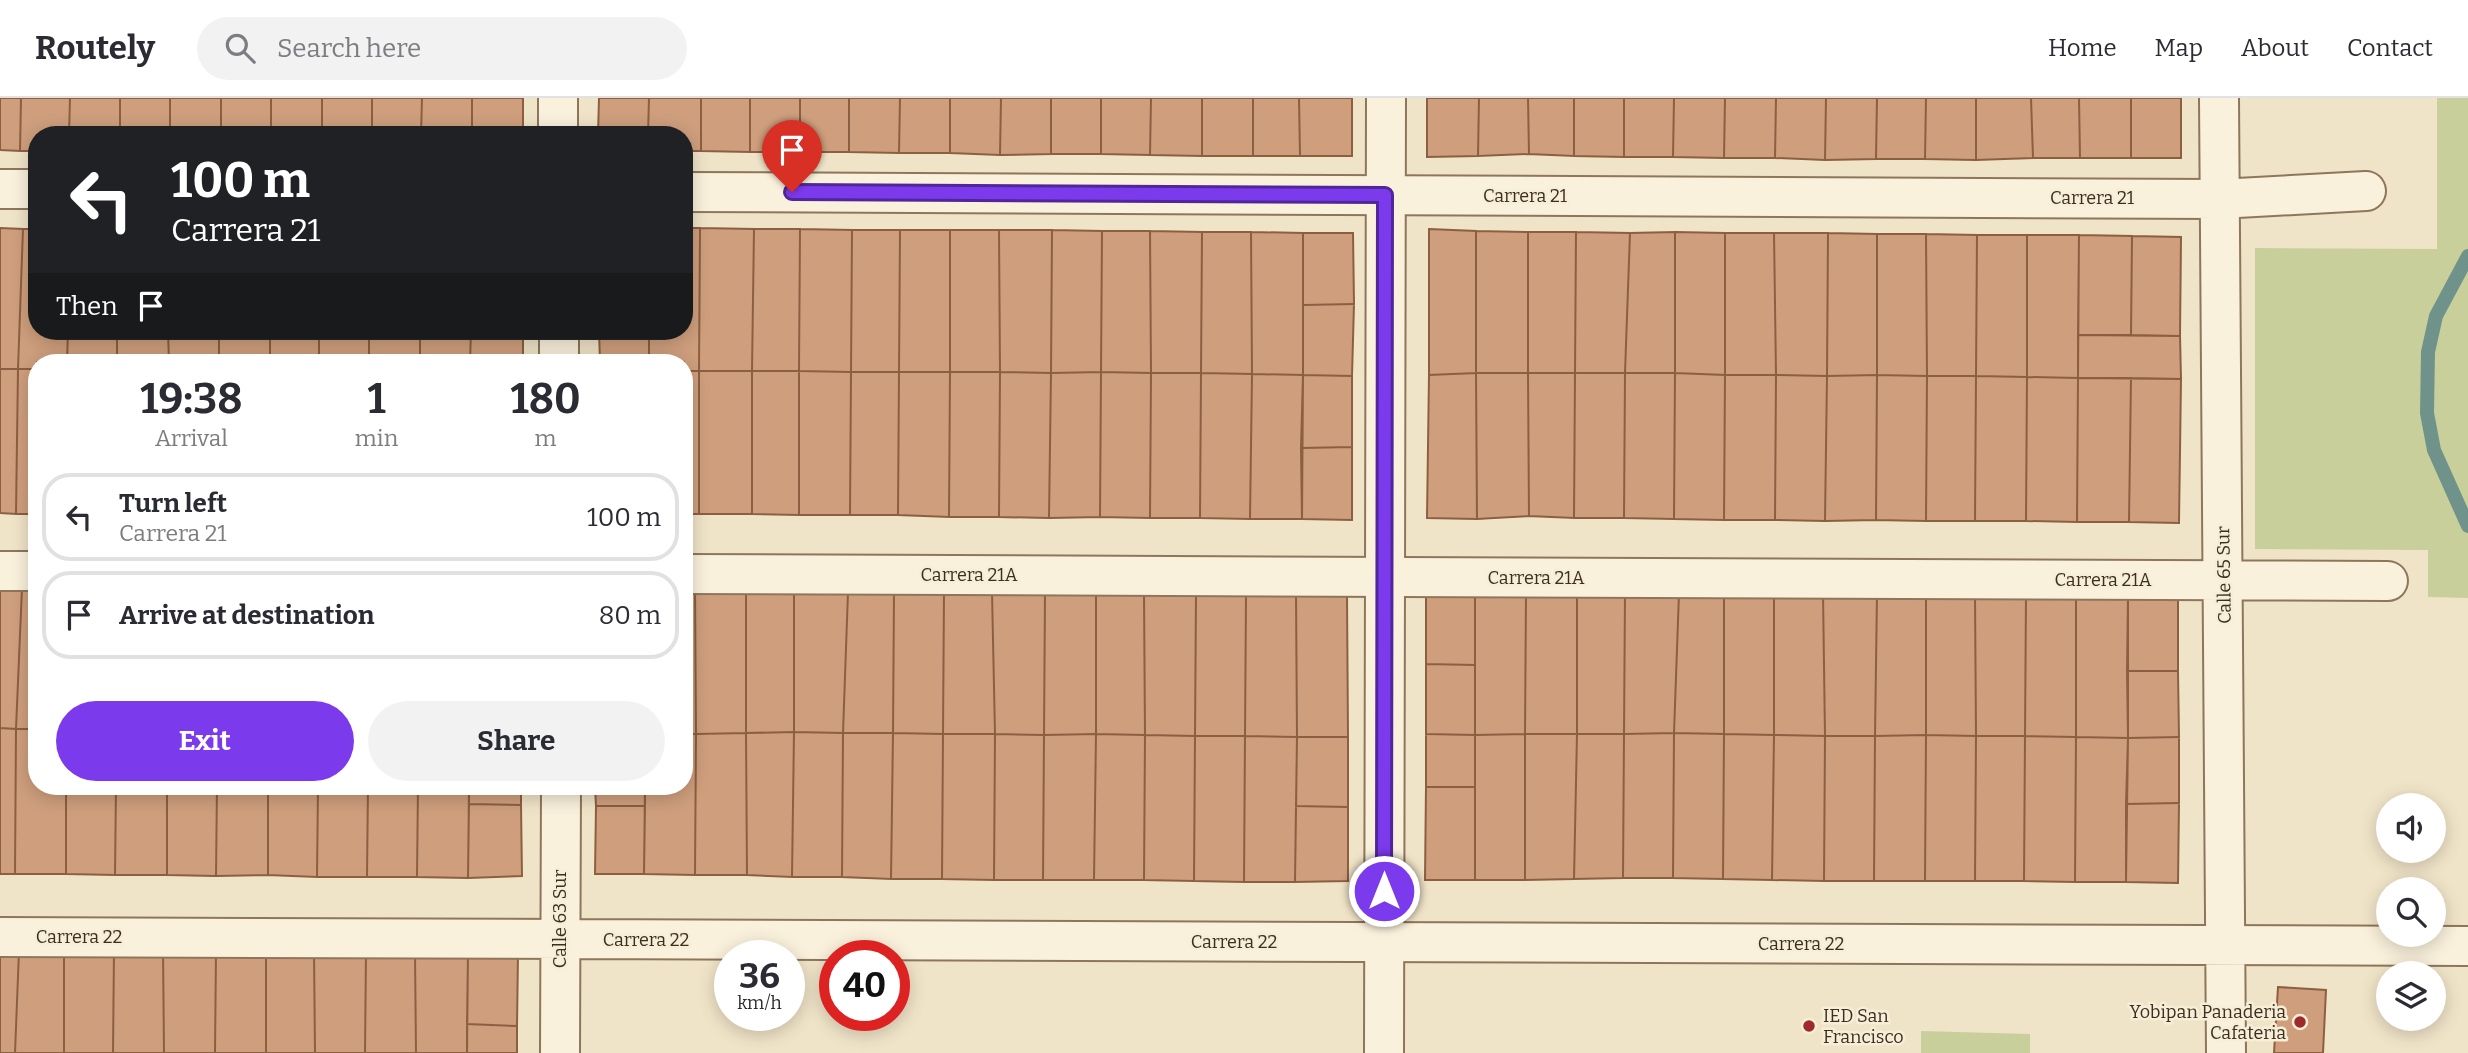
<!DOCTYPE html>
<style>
:root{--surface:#fff;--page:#f2f2f3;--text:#2b2b33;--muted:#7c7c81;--line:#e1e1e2;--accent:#7c3aed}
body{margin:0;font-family:Bitter,serif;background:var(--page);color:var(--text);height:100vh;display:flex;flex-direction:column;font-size:26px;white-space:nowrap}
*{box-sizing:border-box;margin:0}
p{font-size:23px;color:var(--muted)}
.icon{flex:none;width:38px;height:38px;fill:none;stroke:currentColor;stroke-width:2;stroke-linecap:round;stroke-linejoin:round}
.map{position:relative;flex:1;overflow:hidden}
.sheet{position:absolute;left:28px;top:256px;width:665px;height:441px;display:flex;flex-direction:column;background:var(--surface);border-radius:28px;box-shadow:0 4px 18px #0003}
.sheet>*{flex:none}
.hud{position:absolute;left:28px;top:28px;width:665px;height:214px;border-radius:28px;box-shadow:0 4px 18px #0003;background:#202124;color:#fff;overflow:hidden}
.buttons{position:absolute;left:2376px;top:695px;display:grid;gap:14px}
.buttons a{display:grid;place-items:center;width:70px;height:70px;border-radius:50%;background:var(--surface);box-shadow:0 4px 18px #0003;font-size:35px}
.speed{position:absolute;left:714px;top:842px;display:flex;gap:14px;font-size:35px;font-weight:700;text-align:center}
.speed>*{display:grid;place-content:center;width:91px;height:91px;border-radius:50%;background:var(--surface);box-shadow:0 4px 18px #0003;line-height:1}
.speed small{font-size:18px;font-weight:400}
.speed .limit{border:10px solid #d22;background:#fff;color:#111}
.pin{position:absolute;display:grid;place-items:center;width:60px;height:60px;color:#fff;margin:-72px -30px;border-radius:50% 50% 50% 0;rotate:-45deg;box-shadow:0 0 7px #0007}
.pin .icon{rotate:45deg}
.me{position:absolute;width:77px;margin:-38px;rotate:0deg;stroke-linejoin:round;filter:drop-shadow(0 0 5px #0008)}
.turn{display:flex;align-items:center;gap:24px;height:147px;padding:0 28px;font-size:32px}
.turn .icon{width:91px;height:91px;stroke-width:2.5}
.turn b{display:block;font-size:49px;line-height:60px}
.then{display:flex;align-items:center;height:66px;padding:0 28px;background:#0003;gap:14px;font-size:26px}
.eta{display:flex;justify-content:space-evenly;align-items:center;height:119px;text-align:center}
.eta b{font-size:42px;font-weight:700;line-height:49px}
.primary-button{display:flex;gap:14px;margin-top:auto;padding:14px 28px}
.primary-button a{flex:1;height:80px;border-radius:42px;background:var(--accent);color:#fff;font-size:28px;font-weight:700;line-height:80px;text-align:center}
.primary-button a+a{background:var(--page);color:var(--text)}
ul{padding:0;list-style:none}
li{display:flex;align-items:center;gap:21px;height:88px;margin:0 14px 10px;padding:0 14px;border:4px solid var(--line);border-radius:28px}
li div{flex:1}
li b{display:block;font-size:26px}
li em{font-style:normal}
header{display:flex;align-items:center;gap:42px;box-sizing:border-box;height:98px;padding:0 35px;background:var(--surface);border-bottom:2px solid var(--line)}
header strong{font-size:33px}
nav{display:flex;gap:38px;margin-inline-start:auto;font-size:24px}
.search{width:490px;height:63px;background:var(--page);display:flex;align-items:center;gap:18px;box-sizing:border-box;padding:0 24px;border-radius:38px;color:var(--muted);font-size:26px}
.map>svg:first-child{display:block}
.green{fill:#c9cf9b}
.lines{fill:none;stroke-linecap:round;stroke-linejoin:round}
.stream{stroke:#6f938a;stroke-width:14}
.building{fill:#cf9f7d;stroke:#8d5f41;stroke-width:2}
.minor-casing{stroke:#8d765c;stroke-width:42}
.tertiary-casing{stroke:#8d765c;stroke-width:42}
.minor{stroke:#faf1dc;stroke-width:38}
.tertiary{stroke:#faf1dc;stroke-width:38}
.route-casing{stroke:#51269a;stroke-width:18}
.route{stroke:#7c3aed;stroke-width:12}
.poi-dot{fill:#9e2a2b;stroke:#f7eed8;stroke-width:2.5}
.labels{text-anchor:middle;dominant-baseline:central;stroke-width:5;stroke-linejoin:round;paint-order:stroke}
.street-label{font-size:18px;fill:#3d2e20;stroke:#f7eed8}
.poi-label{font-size:18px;fill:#3d2e20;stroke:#f7eed8;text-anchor:end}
</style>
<header>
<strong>Routely</strong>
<div class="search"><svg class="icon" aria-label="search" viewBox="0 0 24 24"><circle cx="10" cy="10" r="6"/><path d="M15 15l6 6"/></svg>Search here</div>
<nav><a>Home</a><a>Map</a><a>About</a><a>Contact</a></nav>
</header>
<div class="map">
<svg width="2468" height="955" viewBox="0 0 2468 955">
<rect width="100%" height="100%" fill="#f0e4c8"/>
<path class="green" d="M2437,0H2468V751V500L2428,499V452L2255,451V150L2437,151Z
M1921,933L2030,936V955H1921Z"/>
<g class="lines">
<path class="stream" d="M2468,158L2436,218L2428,254L2427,315L2434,352L2468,428"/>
</g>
<path class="building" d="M0,0H21L20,53L0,52Z
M21,0H70L69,37H37V53H20Z
M70,0H120V37H69Z
M120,0H170V37H120Z
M170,0H221V37H170Z
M221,0H271V37H221Z
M271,0H322V37H271Z
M322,0H372V37H322Z
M372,0H422L421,37H372Z
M422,0H472V37H421Z
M472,0H523V37H472Z
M599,0H649L648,37H598Z
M649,0H701V53H684V37H648Z
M701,0H750V54L701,53Z
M750,0H800V54H750Z
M800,0H849V54H800Z
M849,0H900L899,55L849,54Z
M900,0H950V55H899Z
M950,0H1001L1000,57L950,55Z
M1001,0H1051V56L1000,57Z
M1051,0H1101V56H1051Z
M1101,0H1151L1150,57L1101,56Z
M1151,0H1202V58L1150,57Z
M1202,0H1253V58H1202Z
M1253,0H1299L1300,58H1253Z
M1299,0H1352V58H1300Z
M1427,0H1479L1478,58L1427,59Z
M1479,0H1528L1529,56L1478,58Z
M1528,0H1574V58L1529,56Z
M1574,0H1624V59L1574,58Z
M1624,0H1674L1673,59H1624Z
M1674,0H1725L1724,60L1673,59Z
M1725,0H1776L1775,60H1724Z
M1776,0H1826L1825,62L1775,60Z
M1826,0H1877L1876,61L1825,62Z
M1877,0H1926L1925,61H1876Z
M1926,0H1976V62L1925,61Z
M1976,0H2031L2033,60L1976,62Z
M2031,0H2079L2080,60H2033Z
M2079,0H2131V60H2080Z
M2131,0H2181V60H2131Z
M0,130L23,131L18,271H0Z
M684,130H700L699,273H684V264H649V233H684Z
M700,130L754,131L752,273H699Z
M23,131H37V233H68L67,264H37V271H18Z
M754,131H800L799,273H752Z
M800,131L852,132L851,274L799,273Z
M1429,131L1476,133V275L1429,277Z
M852,132H900L899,274H851Z
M900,132H950V274H899Z
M950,132H999L1000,274H950Z
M999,132H1052L1051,275L1000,274Z
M1052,132L1102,133L1101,274L1051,275Z
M1102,133H1150L1151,275L1101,274Z
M1150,133L1202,134L1201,275H1151Z
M1476,133L1528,134V275H1476Z
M1202,134H1251L1252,276L1201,275Z
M1251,134L1303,135V277L1252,276Z
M1528,134H1576L1575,275H1528Z
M1576,134L1630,135L1625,275H1575Z
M1675,134V275H1625L1630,135Z
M1675,134L1725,135V277L1675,275Z
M1303,135H1353L1354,206L1303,207Z
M1725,135H1774L1776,277H1725Z
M1774,135H1828L1827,278L1776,277Z
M1828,135L1877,136V277L1827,278Z
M1877,136H1926L1927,278L1877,277Z
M1926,136L1977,137L1976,278H1927Z
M1977,137H2027V279L1976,278Z
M2027,137H2079L2078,280L2027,279Z
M2079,137L2132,138L2131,237H2078Z
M2132,138L2181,139L2180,238L2131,237Z
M1354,206L1352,278L1303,277V207Z
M68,233H117V264H67Z
M117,233H168L169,264H117Z
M168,233H219V264H169Z
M219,233H270V264H219Z
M270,233H319V264H270Z
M319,233H369V264H319Z
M369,233H420V264H369Z
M420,233H471L470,264H420Z
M471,233H523V264H470Z
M599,233H649V264H600Z
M2078,237L2180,238L2181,281L2078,280Z
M0,271H18L16,416L0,415Z
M18,271H37V416H16Z
M684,273H699V416H684Z
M699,273H752V416H699Z
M752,273H799V417L752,416Z
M799,273L851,274L850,417H799Z
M851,274H899L898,417H850Z
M899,274H950L949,419L898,417Z
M950,274H1000L999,419H949Z
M1000,274L1051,275L1049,420L999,419Z
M1101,274L1151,275L1150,420L1100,419Z
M1101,274L1100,419L1049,420L1051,275Z
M1151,275H1201L1200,420H1150Z
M1201,275L1252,276L1250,421L1200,420Z
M1476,275L1477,421L1427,420L1429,277Z
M1476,275H1528L1529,418L1477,421Z
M1528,275H1575L1574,420L1529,418Z
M1575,275H1625L1624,420H1574Z
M1625,275H1675L1674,421L1624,420Z
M1675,275L1725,277L1724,422L1674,421Z
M1252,276L1303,277L1302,421H1250Z
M1303,277L1352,278V349L1301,350Z
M1725,277H1776L1775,422H1724Z
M1776,277L1827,278L1825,423L1775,422Z
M1877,277L1927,278L1926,423L1876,422Z
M1877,277L1876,422L1825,423L1827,278Z
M1927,278H1976L1975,423H1926Z
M1976,278L2027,279L2026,423H1975Z
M2027,279L2078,280L2077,424L2026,423Z
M2078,280H2131L2129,424H2077Z
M2131,280L2181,281L2179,425L2129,424Z
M1352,349V422L1302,421L1301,350Z
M0,490H22L16,631L0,630Z
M22,490H37V631H16Z
M684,491H695L696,636H684Z
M695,491L746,494V635L696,636Z
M794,493V634L746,635V494Z
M794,493L848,494L843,635L794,634Z
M848,494H894L893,635H843Z
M894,494H944L943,636L893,635Z
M944,494H992L995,636H943Z
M992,494L1045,495L1044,637L995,636Z
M1625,494L1624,636H1577V495Z
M1625,494L1679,495L1674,635L1624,636Z
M1045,495L1096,496V636L1044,637Z
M1577,495V636H1525L1526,496Z
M1679,495H1724V636L1674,635Z
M1724,495H1774V637L1724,636Z
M1774,495H1823L1825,638L1774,637Z
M1823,495L1877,496L1875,638H1825Z
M1096,496H1144L1145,637L1096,636Z
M1144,496L1196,497L1195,638L1145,637Z
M1296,496H1347L1348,639H1297Z
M1296,496L1297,639L1245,638L1246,497Z
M1426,496H1475V567L1426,566Z
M1475,496H1526L1525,636L1475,637Z
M1877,496L1926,497V637L1875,638Z
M1196,497H1246L1245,638H1195Z
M1926,497H1975L1976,638L1926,637Z
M1975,497H2026L2025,638H1976Z
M2026,497L2076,498V639L2025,638Z
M2076,498H2128V640L2076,639Z
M2128,498L2178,499V573H2127Z
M1426,566L1475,567V637L1426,636Z
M2127,573H2178L2179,639L2128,640Z
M0,630L16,631L15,776H0Z
M16,631H37V688H66V776H15Z
M794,634L843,635L842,779H792Z
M794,634L792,779L747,777L746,635Z
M746,635L747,777H695L696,636Z
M843,635H893L891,781L842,779Z
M893,635L943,636L942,781H891Z
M1674,635L1724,636L1723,781L1673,780Z
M1674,635L1673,780H1623L1624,636Z
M684,636H696L695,777L644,776L645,688H684Z
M943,636H995L994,782L942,781Z
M995,636L1044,637L1043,782H994Z
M1096,636L1145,637L1144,782H1094Z
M1096,636L1094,782H1043L1044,637Z
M1426,636L1475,637V689H1426Z
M1525,636V782H1475V637Z
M1525,636H1577L1574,781L1525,782Z
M1577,636H1624L1623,780L1574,781Z
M1724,636L1774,637L1772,782L1723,781Z
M1145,637L1195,638L1194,783L1144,782Z
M1774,637L1825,638L1824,783L1772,782Z
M1926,637L1976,638L1975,783H1925Z
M1926,637L1925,783H1874L1875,638Z
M1195,638H1245L1244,784L1194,783Z
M1245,638L1297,639L1295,784H1244Z
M1825,638H1875L1874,783H1824Z
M1976,638H2025L2024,783H1975Z
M2025,638L2076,639L2075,784L2024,783Z
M1297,639H1348V709L1296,708Z
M2076,639L2128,640L2126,784H2075Z
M2179,639V705L2126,706L2128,640Z
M66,688H116L115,777L66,776Z
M116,688H167V777H115Z
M167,688H217L216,778L167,777Z
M217,688H268V777L216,778Z
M268,688H318L317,779L268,777Z
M318,688H368L367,779H317Z
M368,688H418L417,779H367Z
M418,688H469L468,780L417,779Z
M469,688H521V707L469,706Z
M595,688H645V708H596Z
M1426,689H1475V782H1425Z
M2179,705L2178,785L2126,784V706Z
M469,706L521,707L522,778L468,780Z
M596,708H645L644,776H595Z
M1296,708L1348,709V783L1295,784Z
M0,852L19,853L15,955H0Z
M64,852V955H15L19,853Z
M64,852H114L113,955H64Z
M114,852H163L164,955H113Z
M163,852L216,853L215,955H164Z
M216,853L266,854V955H215Z
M266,854H314L315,955H266Z
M314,854L366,855L365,955H315Z
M366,855H415L416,955H365Z
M415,855H468L467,955H416Z
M468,855H518L517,928L467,926Z
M2278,889L2326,892L2323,955H2274Z
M467,926L517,928V955H467Z"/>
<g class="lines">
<g class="minor-casing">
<path id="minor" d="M2219,0L2226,955
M558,37V0
M0,91H37
M684,94L2219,101L2366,93
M559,233V264
M0,473H37
M684,476L2388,483
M0,839L2468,848
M560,955L561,688"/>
</g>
<g class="tertiary-casing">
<path id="tertiary" d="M1384,955L1386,0"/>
</g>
<use href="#minor" class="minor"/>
<use href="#tertiary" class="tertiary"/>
</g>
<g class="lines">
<g class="route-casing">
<path id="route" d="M792,94L1385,97L1384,793"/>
</g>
<use href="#route" class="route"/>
</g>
<g class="poi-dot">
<circle cx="2300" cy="924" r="7"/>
<circle cx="1809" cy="928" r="7"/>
</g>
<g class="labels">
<g class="street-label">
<text x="1525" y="98">Carrera 21</text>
<text x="2092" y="100">Carrera 21</text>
<text x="969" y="477">Carrera 21A</text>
<text transform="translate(2224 477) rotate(-91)">Calle 65 Sur</text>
<text x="1536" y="480">Carrera 21A</text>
<text x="2103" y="482">Carrera 21A</text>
<text transform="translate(560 821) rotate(-90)">Calle 63 Sur</text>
<text x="79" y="839">Carrera 22</text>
<text x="646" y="842">Carrera 22</text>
<text x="1234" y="844">Carrera 22</text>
<text x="1801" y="846">Carrera 22</text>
</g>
<g class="poi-label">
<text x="2286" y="914">Yobipan Panaderia<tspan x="2286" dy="21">Cafateria</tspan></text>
<text x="1823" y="918" text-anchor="start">IED San<tspan x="1823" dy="21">Francisco</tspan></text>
</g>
</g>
</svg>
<div class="buttons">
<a><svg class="icon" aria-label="sound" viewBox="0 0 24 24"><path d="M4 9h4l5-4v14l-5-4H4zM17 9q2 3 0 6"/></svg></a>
<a><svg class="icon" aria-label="search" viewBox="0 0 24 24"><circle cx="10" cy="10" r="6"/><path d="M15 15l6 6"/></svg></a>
<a><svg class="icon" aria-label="layers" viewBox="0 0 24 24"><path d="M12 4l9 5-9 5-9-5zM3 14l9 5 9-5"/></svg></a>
</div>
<div class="speed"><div>36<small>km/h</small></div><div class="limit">40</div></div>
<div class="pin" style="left:792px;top:94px;background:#d93025"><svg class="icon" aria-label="arrive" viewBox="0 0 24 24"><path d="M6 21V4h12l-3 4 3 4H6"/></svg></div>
<svg class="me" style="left:1384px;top:793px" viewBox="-20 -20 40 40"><circle r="17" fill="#7c3aed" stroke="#fff" stroke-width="3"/><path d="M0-11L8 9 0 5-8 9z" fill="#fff"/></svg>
<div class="hud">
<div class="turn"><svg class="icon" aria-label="left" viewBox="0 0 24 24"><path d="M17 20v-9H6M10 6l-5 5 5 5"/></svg><div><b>100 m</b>Carrera 21</div></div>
<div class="then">Then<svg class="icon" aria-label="arrive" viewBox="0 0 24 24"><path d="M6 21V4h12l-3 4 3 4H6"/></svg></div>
</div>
<section class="sheet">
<div class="eta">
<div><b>19:38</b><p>Arrival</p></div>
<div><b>1</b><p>min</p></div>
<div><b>180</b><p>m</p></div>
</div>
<ul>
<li><svg class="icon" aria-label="left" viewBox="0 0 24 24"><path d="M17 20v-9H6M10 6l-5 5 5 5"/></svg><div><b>Turn left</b><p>Carrera 21</p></div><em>100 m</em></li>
<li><svg class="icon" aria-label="arrive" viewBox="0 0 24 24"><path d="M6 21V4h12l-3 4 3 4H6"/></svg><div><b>Arrive at destination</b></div><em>80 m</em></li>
</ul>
<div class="primary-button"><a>Exit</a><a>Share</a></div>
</section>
</div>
